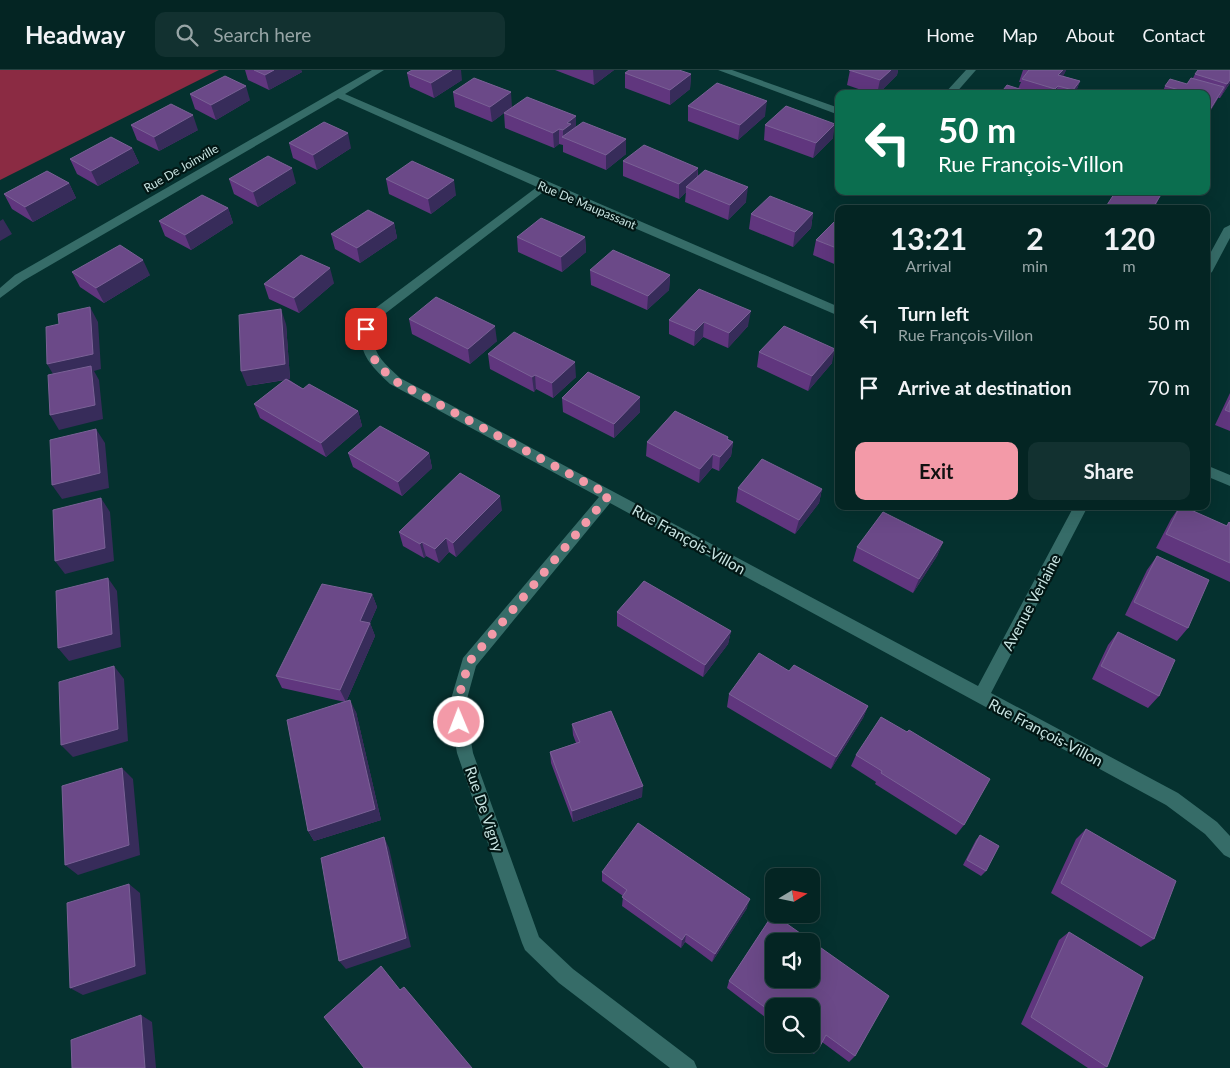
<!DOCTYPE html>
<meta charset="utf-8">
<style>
:root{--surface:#042523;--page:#123130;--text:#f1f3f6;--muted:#97a5a6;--line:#254241;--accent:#f39aa8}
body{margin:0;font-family:Lato,sans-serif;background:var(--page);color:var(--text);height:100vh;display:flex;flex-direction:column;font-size:19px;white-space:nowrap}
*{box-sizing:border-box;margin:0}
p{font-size:16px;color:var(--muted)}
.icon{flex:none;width:28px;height:28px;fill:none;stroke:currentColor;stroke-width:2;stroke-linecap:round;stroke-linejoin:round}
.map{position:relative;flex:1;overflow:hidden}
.drawer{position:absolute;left:835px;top:135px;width:375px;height:305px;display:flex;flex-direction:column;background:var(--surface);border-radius:10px;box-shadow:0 5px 20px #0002,0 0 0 1px var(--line)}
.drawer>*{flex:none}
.banner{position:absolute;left:835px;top:20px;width:375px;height:105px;border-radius:10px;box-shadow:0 5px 20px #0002,0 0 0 1px var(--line);background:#0b6e4f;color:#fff;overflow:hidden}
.needle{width:32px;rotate:80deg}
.tools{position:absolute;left:765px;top:798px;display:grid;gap:10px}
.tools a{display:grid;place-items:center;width:55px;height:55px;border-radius:10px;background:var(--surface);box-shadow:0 5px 20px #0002,0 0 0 1px var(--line);font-size:25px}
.pin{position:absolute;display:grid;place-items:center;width:42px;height:42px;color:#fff;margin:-21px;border-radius:10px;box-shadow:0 2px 8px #0006}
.me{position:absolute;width:55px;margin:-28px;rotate:359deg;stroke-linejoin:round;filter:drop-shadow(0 0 4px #0008)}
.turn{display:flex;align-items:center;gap:18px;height:105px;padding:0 20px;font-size:22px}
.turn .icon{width:65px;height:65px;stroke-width:2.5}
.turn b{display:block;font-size:35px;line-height:42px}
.eta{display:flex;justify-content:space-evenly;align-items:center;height:85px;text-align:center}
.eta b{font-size:30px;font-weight:700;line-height:35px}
.button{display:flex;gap:10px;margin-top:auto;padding:10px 20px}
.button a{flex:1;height:58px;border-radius:10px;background:var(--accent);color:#111;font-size:20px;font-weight:700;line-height:58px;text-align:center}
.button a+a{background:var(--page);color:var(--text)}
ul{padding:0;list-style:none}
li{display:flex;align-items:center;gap:15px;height:65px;padding:0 20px}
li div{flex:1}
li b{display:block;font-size:19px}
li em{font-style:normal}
header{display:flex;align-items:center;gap:30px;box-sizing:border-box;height:70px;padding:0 25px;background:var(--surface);border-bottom:1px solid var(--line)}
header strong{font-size:24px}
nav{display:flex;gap:28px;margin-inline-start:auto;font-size:18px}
.search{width:350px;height:45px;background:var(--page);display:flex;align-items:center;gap:12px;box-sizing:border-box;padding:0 18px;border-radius:10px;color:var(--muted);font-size:19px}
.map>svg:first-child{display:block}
.forest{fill:#8b2b43}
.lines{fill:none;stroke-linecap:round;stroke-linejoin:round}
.minor{fill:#366c68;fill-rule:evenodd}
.wall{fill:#60367e}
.shaded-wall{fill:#372c5a}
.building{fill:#6b4988;stroke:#7a6196;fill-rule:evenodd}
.route{stroke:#f39aa8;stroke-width:9;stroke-dasharray:0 16.2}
.labels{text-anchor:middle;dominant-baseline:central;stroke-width:4.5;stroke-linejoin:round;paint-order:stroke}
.far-street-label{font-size:12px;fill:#c9e4e2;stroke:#021715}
.street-label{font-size:15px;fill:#c9e4e2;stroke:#021715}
</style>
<header>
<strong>Headway</strong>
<div class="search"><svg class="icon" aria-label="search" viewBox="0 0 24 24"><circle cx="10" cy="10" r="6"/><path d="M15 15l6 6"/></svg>Search here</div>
<nav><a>Home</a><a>Map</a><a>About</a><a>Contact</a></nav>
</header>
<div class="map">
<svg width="1230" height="998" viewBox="0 0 1230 998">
<rect width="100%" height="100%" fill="#05312f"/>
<path class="forest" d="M0,0H219L0,110Z"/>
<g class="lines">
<path class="minor" d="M372,0H384L345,24L839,237V246L546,120L382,246C365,276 377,287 400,308L978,616L1074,436H1088L991,623L1178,723L1217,752L1230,766V788L1224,785L1205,764L1166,735L610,433L476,596L465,636L473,683L539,867L573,899L694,991L697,998H670L559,913L525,880L522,873L457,683L449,636L463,588L599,427L390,314C364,289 351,275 373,240L537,117L338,28L23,211L0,228V218L15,205Z
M718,0H732L839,38V45Z
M966,0H976L955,24H944Z
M1230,155V168L1212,202L1206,206V191L1224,158Z
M1206,395L1230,405V416L1206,406Z"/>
</g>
<path class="wall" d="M245,0H301L302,2L269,20L248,10Z
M555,0H614L594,15Z
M850,0H898L897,5L878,24H873L847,15Z
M1023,0H1066L1063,6L1080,11L1075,24H1000L1018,19L1021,12H1019Z
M407,3L462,10L434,28L410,17Z
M625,3L691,4L690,19L670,35L625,18Z
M1195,4L1230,13L1220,28H1218L1206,48V24H1162L1165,16L1187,14L1193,8Z
M453,22L512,37L492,52L455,37Z
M190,24L250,30L216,50L195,39Z
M688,36L765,46L738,70L688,51Z
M504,43L576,57L626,69V84L606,100L563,82V75L559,74L554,78L505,58Z
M131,55L198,60L159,81L137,70Z
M765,55L833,68L813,88L764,70Z
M289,73L351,78L317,100L293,88Z
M132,78L139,93L98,116L77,104L70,89Z
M623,91L698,98V107L746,132L728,150L685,132L686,122L679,129L623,106Z
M229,109L296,113L258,137L234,124Z
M386,109L456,125L431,144L389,124Z
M69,113L76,128L33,152L12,139L4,124Z
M1116,121H1166L1162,126H1160L1154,139H1105Z
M228,138L233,153L191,180L165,166L159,151Z
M813,143L811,158L793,177L749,159L751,144Z
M839,152V196L813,185L816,170Z
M394,153L397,168L360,193L335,179L331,164Z
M517,167H585L586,182L562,202L518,182Z
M590,200L670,205L669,220L647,240L591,215Z
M72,202L150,205L104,233L80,217Z
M334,213L299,243L269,229L264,214Z
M409,249L497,271L470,294L412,264Z
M669,250L748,256L728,278L703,267L694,276L669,264Z
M286,254L290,309H288L303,319L358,341L362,356L326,387L260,348L254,334L285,310L247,316Z
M759,282L832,293L808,321L757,297Z
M488,284L576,307L553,328L536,319L534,322L490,299Z
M1230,323V361L1215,355Z
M562,328L640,342L614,368L563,342Z
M728,367V369L733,372L731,386L719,401L712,398L699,413L646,386L647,372Z
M348,383H429L432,398L402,426L353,397Z
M738,418L822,419L819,433L795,464L736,432Z
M1180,436L1226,456L1229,452L1230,453V512L1156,478L1171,449Z
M502,440L456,487L449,482L439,493L426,486L424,488L403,476L399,462Z
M943,472L937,486L913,523L853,491L857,477Z
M1157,486L1188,558L1177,571L1125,545L1147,500Z
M372,524L377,537L370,553L375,566L346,632L356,642L381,750L314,771L308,761L345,632L282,618L276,606Z
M617,542L731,561L728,574L703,607L617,556Z
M1118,562L1159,626L1148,638L1092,609L1108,575Z
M789,601L868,636L863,648L831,699L727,637L729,624Z
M572,654L642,727L573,752L551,693L550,682L576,673L573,665Z
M907,662L964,755L956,765L875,714L876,712L851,696L856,685Z
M1086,759L1154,869L1141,877L1051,823L1076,769Z
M980,765L986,801L981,806L963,795L976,770Z
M602,802L747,838L712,892L685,872L681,878L622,836L623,826L602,811Z
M773,844L855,986L849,992L822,972L814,984L801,974H811V936H774V954L727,918L729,911Z
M1069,862L1107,997L1104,998H1088L1021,954L1059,870Z"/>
<path class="shaded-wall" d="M274,0H301L302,2L269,20L265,5Z
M452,0H461L462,10L434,28L431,13Z
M593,0H614L594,15Z
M891,0H898L897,5L878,24H877L880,10Z
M1063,0H1066L1062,9L1053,20L1058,5Z
M691,4L690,19L670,35V20Z
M1230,10V13L1220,28L1227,14Z
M1080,11L1075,24H1071L1073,20Z
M246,16L250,30L216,50L211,35Z
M1058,16L1055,24H1054L1055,19Z
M1224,17L1216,32L1206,48L1208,43Z
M511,22L512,37L492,52L490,37Z
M767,31L765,46L738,70L740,55Z
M193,45L198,60L159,81L154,67Z
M576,46V61L563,67V60L567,53Z
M835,54L833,68L813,88L816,73Z
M559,59V74L554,78L553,63Z
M348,63L351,78L317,100L313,85Z
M626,69V84L606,100V85Z
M132,78L139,93L98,116L91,101Z
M292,98L296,113L258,137L253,122Z
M698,98L697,113L686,117V122L679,129V114Z
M454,110L456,125L431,144L428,129Z
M69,113L76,128L33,152L25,137Z
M748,117L746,132L728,150L730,135Z
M228,138L233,153L191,180L185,165Z
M813,143L811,158L793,177L795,162Z
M3,149L12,164L0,171V151Z
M394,153L397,168L360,193L357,178Z
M585,167L586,182L562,202L561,187Z
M143,190L150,205L104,233L96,218Z
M330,198L334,213L299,243L294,228Z
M670,205L669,220L647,240L648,226Z
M90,237L98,252L101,299L94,301L99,310L103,349L59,360L50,345L56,309L47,294Z
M281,239L286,254L290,309L247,316L241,301Z
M751,241L748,256L728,278L729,263Z
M704,252L703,267L694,276L695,261Z
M495,256L497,271L470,294L468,279Z
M835,279L832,293L808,321L812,306Z
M575,292L576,307L553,328L552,313Z
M535,305L536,319L534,322L532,307Z
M640,327V342L614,368V354Z
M358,341L362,356L326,387L321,373Z
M96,359L105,373L109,418L62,429L52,415Z
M728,367L727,380L733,372L731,386L719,401L720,387Z
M429,383L432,398L402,426L398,412Z
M713,384L712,398L699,413L700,399Z
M822,419L819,433L795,464L799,450Z
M500,426L502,440L456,487L453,473Z
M101,428L110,442L114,491L65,504L55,491Z
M446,468L449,482L439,493L435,479Z
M422,472L426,486L424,488L420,474Z
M943,472L937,486L913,523L919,509Z
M108,508L117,521L121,577L69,591L58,578Z
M372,524L377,537L365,564L360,551Z
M370,553L375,566L346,632L340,620Z
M731,561L728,574L703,607L705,595Z
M114,596L124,609L128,671L73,687L61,675Z
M350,630L356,642L381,750L314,771L308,761Z
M868,636L863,648L831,699L836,687Z
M122,698L133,709L140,785L78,805L65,795Z
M643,716L642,727L573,752L572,741Z
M384,767L389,778L411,877L346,899L339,891Z
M129,814L140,823L146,904L83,925L70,918Z
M750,829L747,838L712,892L715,884Z
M686,864L685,872L681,878L682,870Z
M141,945L152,952L156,998H145Z"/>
<path class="building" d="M254,0H274L265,5Z
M412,0H452L431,13L407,3Z
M629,0H679L691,4L670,20L625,3Z
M849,0H891L880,10Z
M1029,0H1063L1058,5L1080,11L1073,20L1058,16L1055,19L1022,9Z
M1198,0H1230V10L1227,14L1195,4Z
M225,6L246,16L211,35L190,24Z
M474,8L511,22L490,37L453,22Z
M1191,8L1224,17L1208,43H1206V24H1181L1183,21L1165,16L1170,9L1187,14Z
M717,13L767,31L740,55L688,36Z
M1007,15L1035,24H1000Z
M527,27L576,46L567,53L571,54L563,60L559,59L553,63L504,43Z
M171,34L193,45L154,67L131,55Z
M786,36L835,54L816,73L765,55Z
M324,52L348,63L313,85L289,73Z
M583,52L626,69L606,85L562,67Z
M111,67L132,78L91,101L70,89Z
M644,75L698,98L679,114L623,91Z
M268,86L292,98L253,122L229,109Z
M412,91L454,110L428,129L386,109Z
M705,100L748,117L730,135L686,117Z
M47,101L69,113L25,137L4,124Z
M1116,121H1158L1162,123L1152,139H1119L1107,135Z
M202,125L228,138L185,165L159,151Z
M770,126L813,143L795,162L751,144Z
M368,140L394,153L357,178L331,164Z
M541,148L585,167L561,187L517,167Z
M835,151L839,152V179L816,170Z
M120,175L143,190L96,218L72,202Z
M613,180L670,205L648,226L590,200Z
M301,185L330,198L294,228L264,214Z
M699,219L751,241L729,263L704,252L695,261L669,250Z
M436,227L495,256L468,279L409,249Z
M90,237L93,284L47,294L46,257L59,254L58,244Z
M281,239L285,294L241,301L239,245Z
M784,256L835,279L812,306L759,282Z
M514,262L575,292L552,313L535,305L532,307L488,284Z
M91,296L95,335L50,345L48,305Z
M588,302L640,327L614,354L562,328Z
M286,309L303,319L309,314L358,341L321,373L254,334Z
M1230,330V342L1225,340Z
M675,341L728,367L727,369L733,372L720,387L713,384L700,399L647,372Z
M380,356L429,383L398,412L348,383Z
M96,359L100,403L52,415L50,370Z
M762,389L822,419L799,450L738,418Z
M460,403L500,426L453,473L446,468L435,479L422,472L420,474L399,462Z
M101,428L105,478L55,491L53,440Z
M1180,436H1182L1227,456L1229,452L1230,453V493L1166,464Z
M883,442L943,472L919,509L857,477Z
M1157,486L1209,510L1188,558L1134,532Z
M108,508L112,564L58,578L56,521Z
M644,511L731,561L705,595L617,542Z
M322,514L372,524L360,551L370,553L340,620L276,606Z
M1118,562L1175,590L1159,626L1101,596Z
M759,583L789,601L794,595L868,636L836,687L729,624Z
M114,596L118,659L61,675L59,612Z
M350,630L375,739L308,761L287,650Z
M611,641L643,716L572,741L550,682L580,672L572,654Z
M881,647L907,662L909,660L990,709L964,755L881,703L882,701L856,685Z
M122,698L129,775L65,795L62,716Z
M638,753L750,829L715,884L686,864L682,870L622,827L627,820L602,802Z
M1086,759L1176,811L1154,869L1061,813Z
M980,765L999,776L986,801L967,790Z
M384,767L406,868L339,891L321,788Z
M129,814L135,896L70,918L67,833Z
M773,844L889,926L855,986L826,965L819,978L811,972V936H774V944L729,911ZM774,871H811V909H774Z
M1069,862L1143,907L1107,997L1031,947Z
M381,896L400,920L404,917L472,998H364L324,947Z
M141,945L145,998H72L71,970Z"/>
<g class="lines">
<path class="route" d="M366,259C368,286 376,294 395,311L609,425L469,592L456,636L459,652"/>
</g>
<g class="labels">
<g class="far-street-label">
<text transform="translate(181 98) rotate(-30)">Rue De Joinville</text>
<text transform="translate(587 135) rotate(23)">Rue De Maupassant</text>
</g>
<g class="street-label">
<text transform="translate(689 469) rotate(29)">Rue François-Villon</text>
<text transform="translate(1031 532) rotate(-62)">Avenue Verlaine</text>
<text transform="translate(1046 662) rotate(28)">Rue François-Villon</text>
<text transform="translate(485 739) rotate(71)">Rue De Vigny</text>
</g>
</g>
</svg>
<div class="tools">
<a><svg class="needle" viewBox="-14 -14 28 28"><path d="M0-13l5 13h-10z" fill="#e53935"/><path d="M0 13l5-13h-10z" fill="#97a5a6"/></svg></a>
<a><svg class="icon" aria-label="sound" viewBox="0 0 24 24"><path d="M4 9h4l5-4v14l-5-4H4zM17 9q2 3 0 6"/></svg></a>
<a><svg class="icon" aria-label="search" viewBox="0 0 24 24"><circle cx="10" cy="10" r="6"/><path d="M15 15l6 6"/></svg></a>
</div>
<div class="pin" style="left:366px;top:259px;background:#d93025"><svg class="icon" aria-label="arrive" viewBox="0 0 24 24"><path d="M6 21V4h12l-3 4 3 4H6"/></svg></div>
<svg class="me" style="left:459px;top:652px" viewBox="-20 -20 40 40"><circle r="17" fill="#f39aa8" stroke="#fff" stroke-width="3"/><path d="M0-11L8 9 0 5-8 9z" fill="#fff"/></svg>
<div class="banner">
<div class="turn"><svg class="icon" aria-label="left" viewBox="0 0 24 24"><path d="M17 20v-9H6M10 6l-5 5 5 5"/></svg><div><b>50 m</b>Rue François-Villon</div></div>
</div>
<section class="drawer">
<div class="eta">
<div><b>13:21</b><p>Arrival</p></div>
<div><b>2</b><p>min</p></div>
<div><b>120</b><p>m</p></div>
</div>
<ul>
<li><svg class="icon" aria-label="left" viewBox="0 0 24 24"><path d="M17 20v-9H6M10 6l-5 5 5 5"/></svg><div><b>Turn left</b><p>Rue François-Villon</p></div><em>50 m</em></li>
<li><svg class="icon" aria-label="arrive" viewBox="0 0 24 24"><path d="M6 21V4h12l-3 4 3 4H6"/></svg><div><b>Arrive at destination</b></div><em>70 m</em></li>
</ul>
<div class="button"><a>Exit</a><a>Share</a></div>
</section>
</div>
